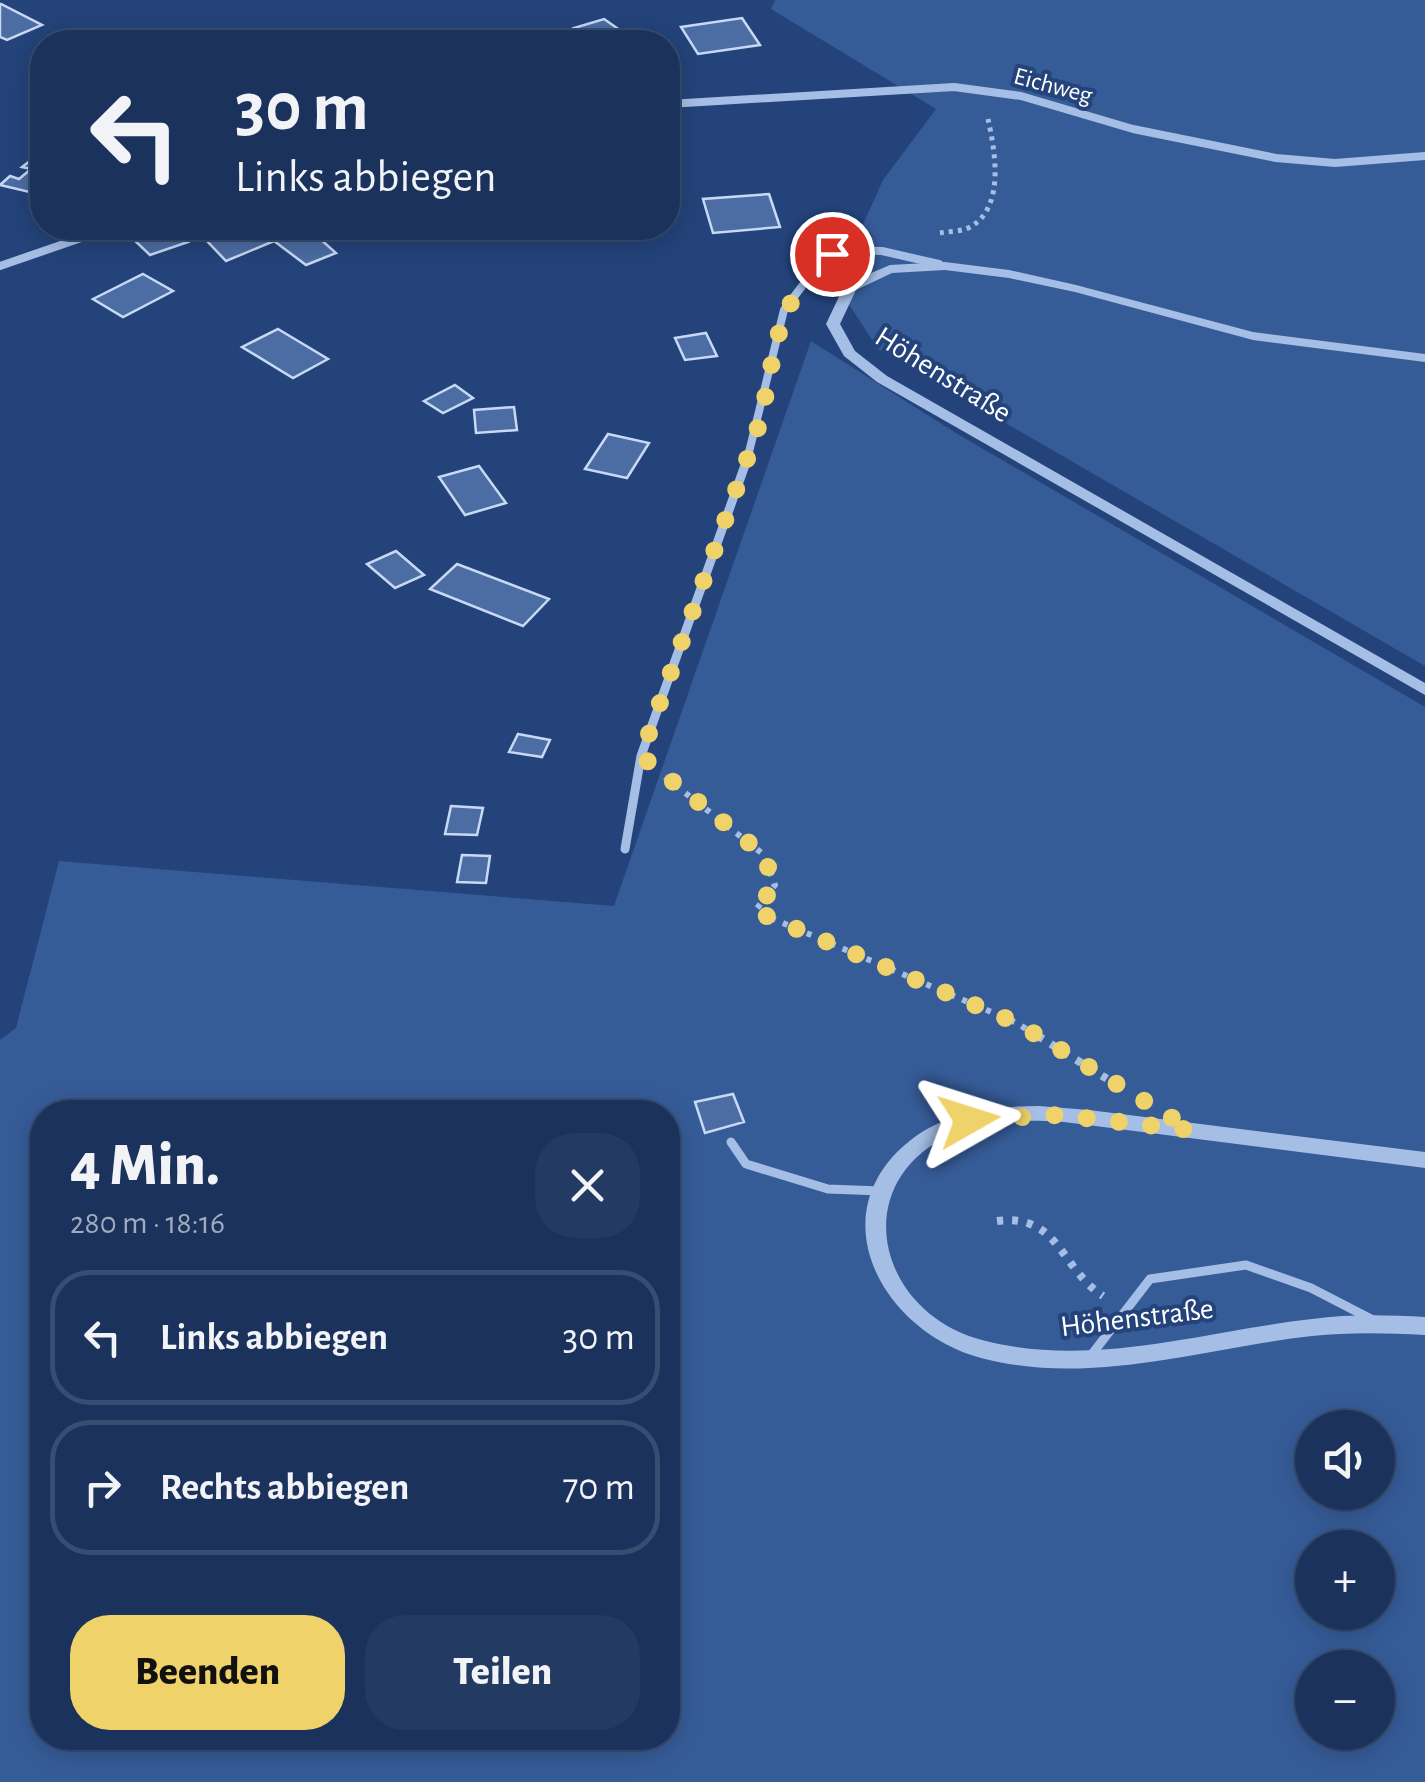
<!DOCTYPE html>
<html lang="de">
<meta charset="utf-8">
<style>
:root{--surface:#1a325c;--page:#233a62;--text:#f1f3f6;--muted:#9faabb;--line:#384d72;--accent:#efd269}
body{margin:0;font-family:"Alegreya Sans",sans-serif;background:var(--page);color:var(--text);height:100vh;display:flex;flex-direction:column;font-size:38px;white-space:nowrap}
*{box-sizing:border-box;margin:0}
p{font-size:32px;color:var(--muted)}
.icon{flex:none;width:55px;height:55px;fill:none;stroke:currentColor;stroke-width:2;stroke-linecap:round;stroke-linejoin:round}
.map{position:relative;flex:1;overflow:hidden}
.drawer{position:absolute;left:30px;top:1100px;width:650px;height:650px;display:flex;flex-direction:column;background:var(--surface);border-radius:40px;box-shadow:0 5px 25px #0003,0 0 0 2px var(--line)}
.drawer>*{flex:none}
.top-card{position:absolute;left:30px;top:30px;width:650px;height:210px;border-radius:40px;box-shadow:0 5px 25px #0003,0 0 0 2px var(--line);background:#1a325c;color:var(--text);overflow:hidden}
.tools{position:absolute;left:1295px;top:1410px;display:grid;gap:20px}
.tools a{display:grid;place-items:center;width:100px;height:100px;border-radius:50%;background:var(--surface);box-shadow:0 5px 25px #0003,0 0 0 2px var(--line);font-size:50px}
.pin{position:absolute;display:grid;place-items:center;width:85px;height:85px;color:#fff;margin:-42px;border:5px solid #fff;border-radius:50%;box-shadow:0 2px 10px #0007}
.me{position:absolute;width:110px;margin:-55px;rotate:84deg;stroke-linejoin:round;filter:drop-shadow(0 0 8px #0008)}
.turn{display:flex;align-items:center;gap:35px;height:210px;padding:0 40px;font-size:45px}
.turn .icon{width:130px;height:130px;stroke-width:2.5}
.turn b{display:block;font-size:70px;line-height:85px}
.round{display:grid;place-items:center;flex:none;width:105px;height:105px;border-radius:40px;background:var(--page)}
.headline{display:flex;align-items:center;justify-content:space-between;height:170px;padding:0 40px}
h1{font-size:60px;font-weight:800;line-height:75px}
.cta{display:flex;gap:20px;margin-top:auto;padding:20px 40px}
.cta a{flex:1;height:115px;border-radius:40px;background:var(--accent);color:#111;font-size:40px;font-weight:800;line-height:115px;text-align:center}
.cta a+a{background:var(--page);color:var(--text)}
ul{padding:0;list-style:none}
li{display:flex;align-items:center;gap:30px;height:135px;margin:0 20px 15px;padding:0 20px;border:5px solid var(--line);border-radius:40px}
li div{flex:1}
li b{display:block;font-size:38px}
li em{font-style:normal}
.map>svg:first-child{display:block}
.green{fill:#365c98;fill-rule:evenodd}
.building{fill:#4b6da3;stroke:#c8d9f4;stroke-width:2.5}
.lines{fill:none;stroke-linecap:round;stroke-linejoin:round}
.path-far2{stroke:#a5bee5;stroke-width:5;stroke-dasharray:4 5;stroke-linecap:butt}
.path-far1{stroke:#a5bee5;stroke-width:6;stroke-dasharray:5 8;stroke-linecap:butt}
.path{stroke:#a5bee5;stroke-width:8;stroke-dasharray:6 9;stroke-linecap:butt}
.service{stroke:#a5bee5;stroke-width:9}
.minor-far1{stroke:#a5bee5;stroke-width:8}
.minor{stroke:#a5bee5;stroke-width:9}
.tertiary{fill:#a5bee5;fill-rule:evenodd}
.route{stroke:#efd269;stroke-width:18;stroke-dasharray:0 32.4}
.labels{text-anchor:middle;dominant-baseline:central;stroke-width:8;stroke-linejoin:round;paint-order:stroke}
.far-street-label{font-size:25px;fill:#fff;stroke:#23437a}
.street-label{font-size:30px;fill:#fff;stroke:#23437a}
</style>
<div class="map">
<svg width="1425" height="1782" viewBox="0 0 1425 1782">
<rect width="100%" height="100%" fill="#23437a"/>
<path class="green" d="M775,0H1425V666L878,349L843,295L860,231L883,180L936,109L771,9Z
M811,341L956,433L1425,707V1782H0V1040L16,1028L59,861L614,906ZM42,1112H668V1738H42ZM1312,1428H1378V1492H1312ZM1312,1548H1378V1612H1312ZM1312,1668H1378V1732H1312Z"/>
<path class="building" d="M0,4H1L42,25L7,40L0,37Z
M742,18L760,45L698,54L681,27Z
M604,19L637,42H592L574,28Z
M35,157L42,159V195L0,185L10,176L19,179L31,169L22,167Z
M769,194L780,227L713,233L703,199Z
M158,228H172L188,242L150,255L131,237Z
M245,228H308L336,253L306,265L274,241L226,261L207,241Z
M143,274L173,291L123,317L93,299Z
M278,329L328,359L293,378L242,347Z
M706,333L717,356L685,360L675,338Z
M455,385L473,398L443,413L424,401Z
M514,407L517,430L476,433L474,410Z
M608,434L649,443L627,478L585,469Z
M479,466L506,503L465,515L439,477Z
M396,551L424,575L395,588L367,564Z
M457,564L549,599L523,626L430,589Z
M518,734L550,740L542,757L509,752Z
M451,806L483,808L477,835L445,834Z
M462,855L490,856L486,883L457,882Z
M733,1094L744,1122L705,1133L695,1102Z"/>
<g class="lines">
<path class="path-far2" d="M940,233C950,231 963,232 972,226C1005,205 995,151 988,119"/>
<path class="path-far1" d="M665,777L763,854L775,885L755,911L1017,1023L1042,1039"/>
<path class="path" d="M1038,1036L1125,1090
M997,1221C1059,1213 1060,1268 1103,1296"/>
<path class="service" d="M731,1142L746,1164L828,1189L881,1191
M1089,1358L1150,1279L1246,1265L1311,1288L1373,1320"/>
<path class="minor-far1" d="M668,104L954,87L1021,96L1133,129L1276,158L1335,163L1425,156
M0,266L110,228
M748,456L784,310L818,265L845,250L882,251L939,264"/>
<path class="minor" d="M625,849L641,756L749,454"/>
<path class="tertiary" d="M945,262L1009,270L1076,285L1253,332L1425,354V362L1253,340L1075,292L1009,278L945,270L892,273L856,290L840,324L855,351L887,376L1425,683V695L877,382L844,356L826,324L845,284L890,265Z
M1039,1106L1089,1110L1425,1152V1168L1064,1122C1027,1120 987,1119 952,1134C845,1183 878,1313 982,1340C1091,1369 1203,1331 1312,1319C1350,1314 1387,1315 1425,1317V1335C1387,1333 1350,1332 1312,1336C1203,1348 1091,1387 981,1358C880,1331 815,1209 916,1136C952,1111 997,1106 1039,1106Z"/>
</g>
<g class="lines">
<path class="route" d="M832,254C767,307 778,362 756,434L641,756L763,854L775,885L755,911L1017,1023L1192,1130L1058,1115L969,1120"/>
</g>
<g class="labels">
<g class="far-street-label">
<text transform="translate(1053 86) rotate(15)">Eichweg</text>
</g>
<g class="street-label">
<text transform="translate(943 375) rotate(32)">Höhenstraße</text>
<text transform="translate(1137 1318) rotate(-7)">Höhenstraße</text>
</g>
</g>
</svg>
<div class="tools">
<a><svg class="icon" aria-label="sound" viewBox="0 0 24 24"><path d="M4 9h4l5-4v14l-5-4H4zM17 9q2 3 0 6"/></svg></a>
<a>+</a>
<a>−</a>
</div>
<div class="pin" style="left:832px;top:254px;background:#d93025"><svg class="icon" aria-label="arrive" viewBox="0 0 24 24"><path d="M6 21V4h12l-3 4 3 4H6"/></svg></div>
<svg class="me" style="left:969px;top:1120px" viewBox="-20 -20 40 40"><path d="M0-17L14 15 0 8-14 15z" fill="#efd269" stroke="#fff" stroke-width="4"/></svg>
<div class="top-card">
<div class="turn"><svg class="icon" aria-label="left" viewBox="0 0 24 24"><path d="M17 20v-9H6M10 6l-5 5 5 5"/></svg><div><b>30 m</b>Links abbiegen</div></div>
</div>
<section class="drawer">
<div class="headline"><div><h1>4 Min.</h1><p>280 m · 18:16</p></div><a class="round"><svg class="icon" aria-label="close" viewBox="0 0 24 24"><path d="M6 6l12 12M18 6L6 18"/></svg></a></div>
<ul>
<li><svg class="icon" aria-label="left" viewBox="0 0 24 24"><path d="M17 20v-9H6M10 6l-5 5 5 5"/></svg><div><b>Links abbiegen</b></div><em>30 m</em></li>
<li><svg class="icon" aria-label="right" viewBox="0 0 24 24"><path d="M7 20v-9h11M14 6l5 5-5 5"/></svg><div><b>Rechts abbiegen</b></div><em>70 m</em></li>
</ul>
<div class="cta"><a>Beenden</a><a>Teilen</a></div>
</section>
</div>
